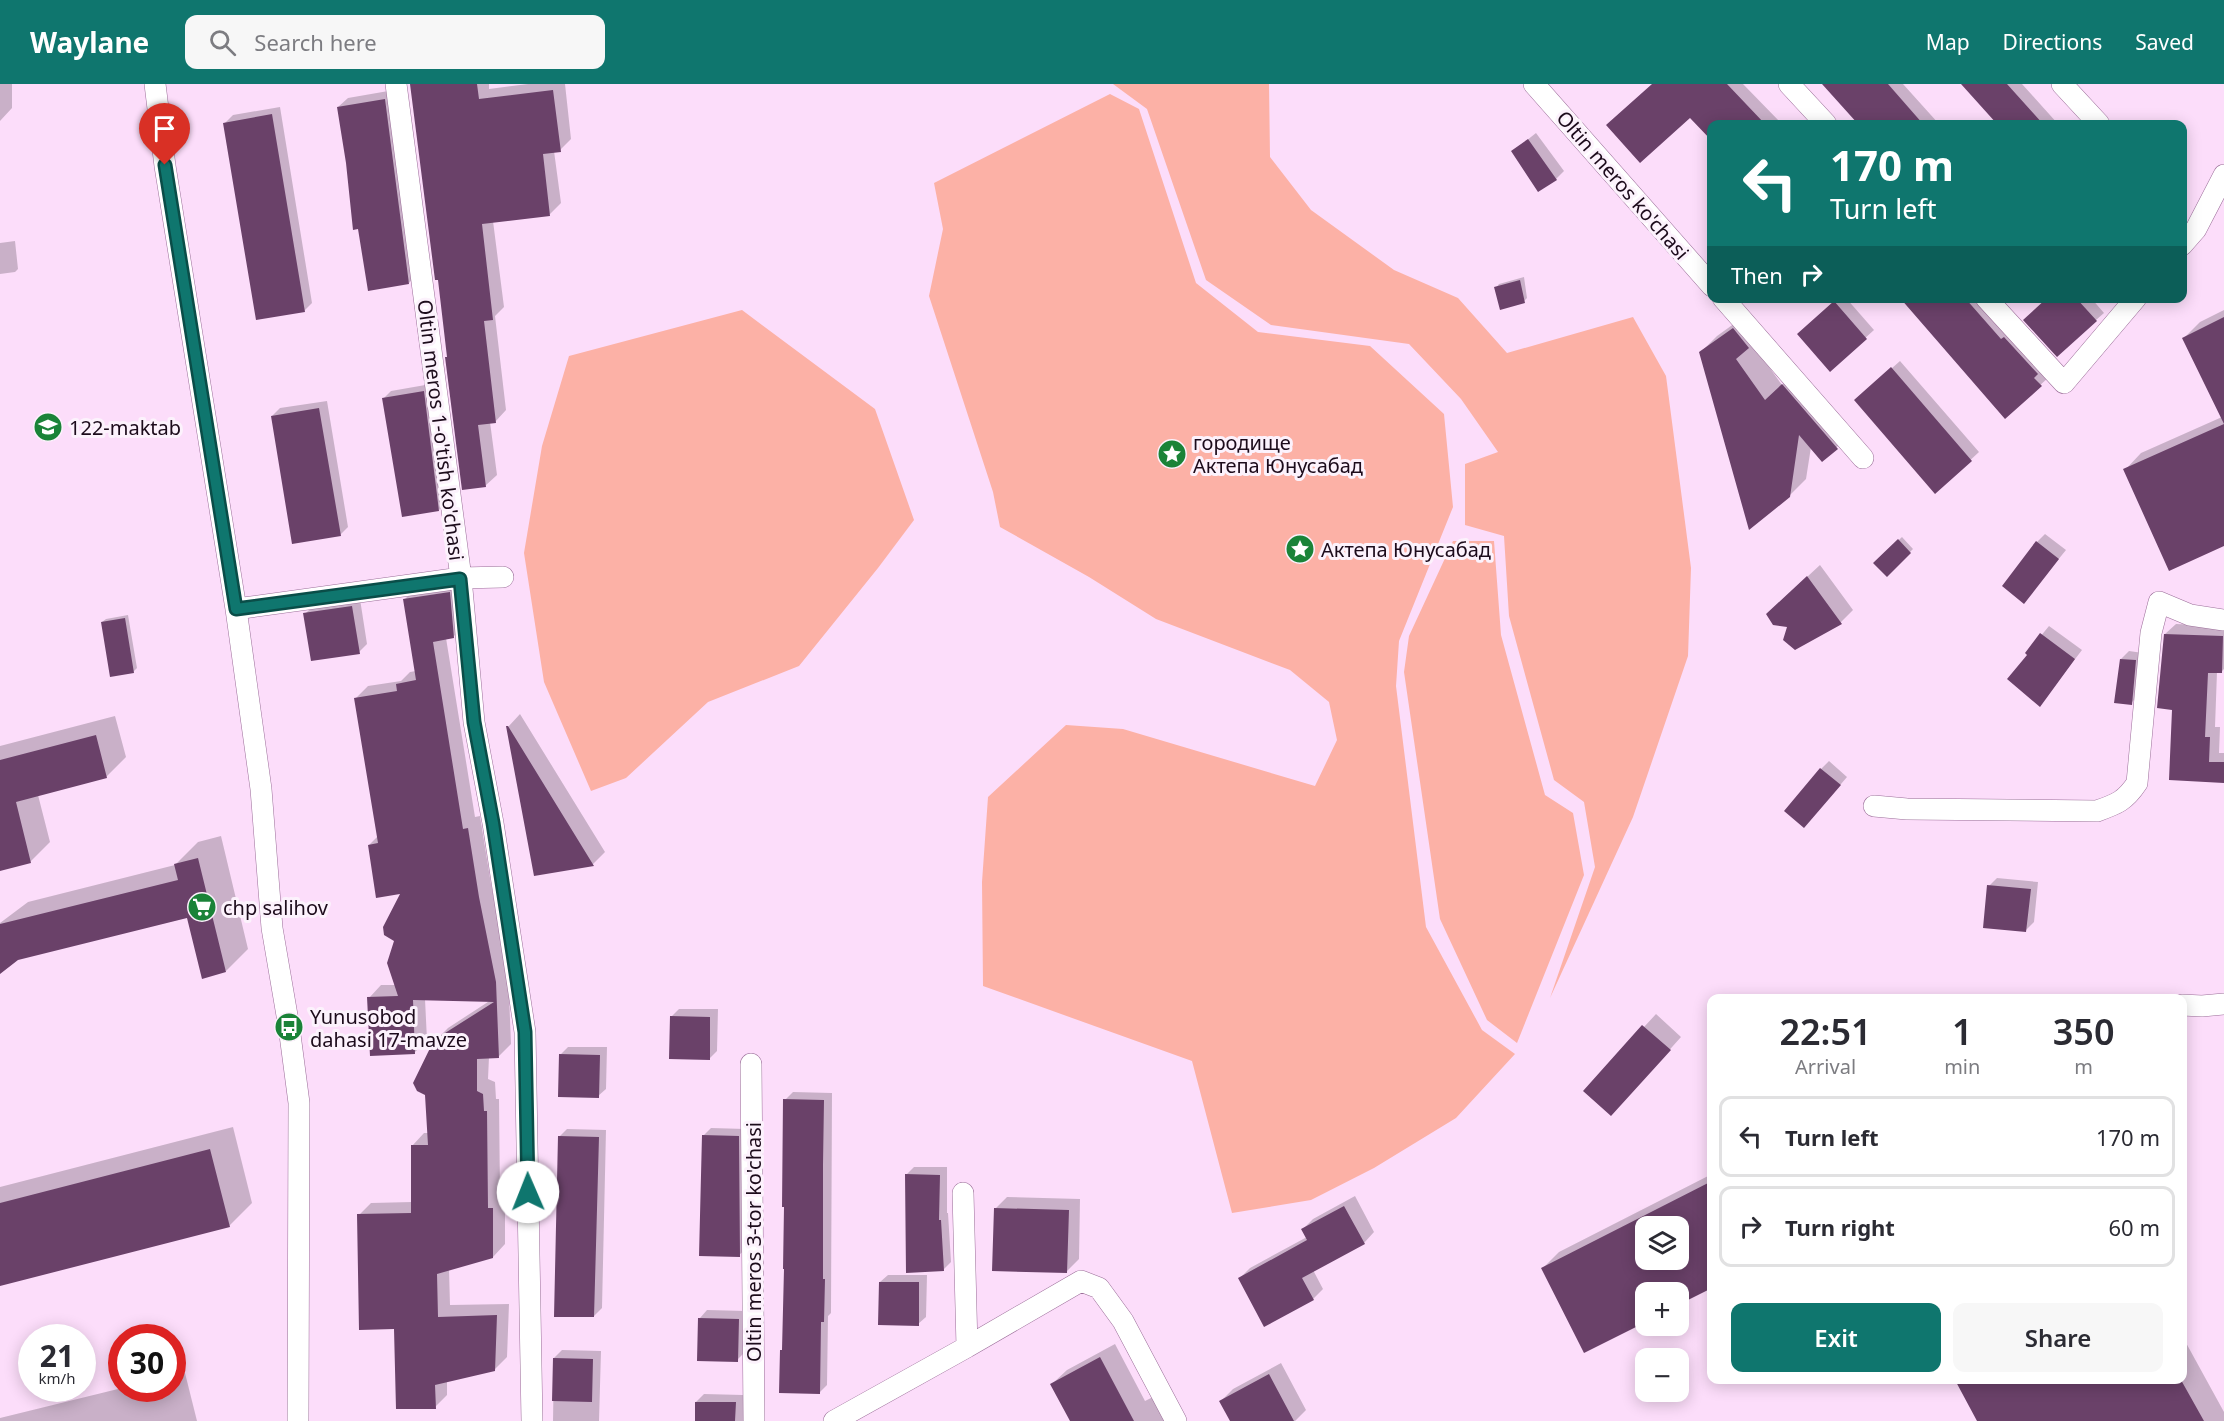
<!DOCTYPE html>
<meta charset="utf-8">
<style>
:root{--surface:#fff;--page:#f7f7f7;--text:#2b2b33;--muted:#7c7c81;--line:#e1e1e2;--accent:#0f766e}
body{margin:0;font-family:"Noto Sans",sans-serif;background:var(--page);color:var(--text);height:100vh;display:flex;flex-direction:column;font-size:22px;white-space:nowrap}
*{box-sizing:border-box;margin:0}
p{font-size:20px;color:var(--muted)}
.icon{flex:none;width:33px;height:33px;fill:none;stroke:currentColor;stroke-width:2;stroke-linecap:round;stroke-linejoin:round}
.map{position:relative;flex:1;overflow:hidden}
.drawer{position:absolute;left:1707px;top:910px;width:480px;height:390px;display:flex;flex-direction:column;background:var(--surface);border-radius:12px;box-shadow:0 3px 15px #0003}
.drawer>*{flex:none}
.hud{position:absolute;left:1707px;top:36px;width:480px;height:183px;border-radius:12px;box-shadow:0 3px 15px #0003;background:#0f766e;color:#fff;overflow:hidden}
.fabs{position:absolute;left:1635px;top:1132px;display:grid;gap:12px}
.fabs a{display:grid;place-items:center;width:54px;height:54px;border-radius:12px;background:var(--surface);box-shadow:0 3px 15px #0003;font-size:30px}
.speed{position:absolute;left:18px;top:1240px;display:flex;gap:12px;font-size:30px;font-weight:700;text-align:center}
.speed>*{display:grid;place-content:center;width:78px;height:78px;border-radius:50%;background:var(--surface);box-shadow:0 3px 15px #0003;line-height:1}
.speed small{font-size:15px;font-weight:400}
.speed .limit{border:9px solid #d22;background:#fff;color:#111}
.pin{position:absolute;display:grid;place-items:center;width:51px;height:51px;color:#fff;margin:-62px -26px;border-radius:50% 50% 50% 0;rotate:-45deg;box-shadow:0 0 6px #0007}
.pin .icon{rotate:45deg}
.me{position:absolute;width:66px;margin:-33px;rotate:359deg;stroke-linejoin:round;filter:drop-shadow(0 0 4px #0008)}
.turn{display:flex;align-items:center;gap:21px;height:126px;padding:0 24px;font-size:27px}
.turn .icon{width:78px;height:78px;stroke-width:2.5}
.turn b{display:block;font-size:42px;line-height:51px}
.then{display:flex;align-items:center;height:57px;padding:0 24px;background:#0003;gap:12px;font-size:22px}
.eta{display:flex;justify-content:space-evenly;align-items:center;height:102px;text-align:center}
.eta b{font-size:36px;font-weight:600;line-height:42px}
.primary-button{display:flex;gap:12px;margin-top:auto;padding:12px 24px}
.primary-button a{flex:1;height:69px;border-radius:12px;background:var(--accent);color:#fff;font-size:24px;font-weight:600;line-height:69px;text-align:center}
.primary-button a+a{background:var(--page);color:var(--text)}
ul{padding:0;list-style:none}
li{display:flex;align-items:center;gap:18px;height:81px;margin:0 12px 9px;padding:0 12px;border:3px solid var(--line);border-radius:12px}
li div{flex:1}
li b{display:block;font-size:22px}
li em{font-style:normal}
header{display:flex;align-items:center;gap:36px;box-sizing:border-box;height:84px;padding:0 30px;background:var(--accent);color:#fff}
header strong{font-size:28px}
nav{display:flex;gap:33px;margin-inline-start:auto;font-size:21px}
.search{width:420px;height:54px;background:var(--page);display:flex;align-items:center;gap:15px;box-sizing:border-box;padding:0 21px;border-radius:12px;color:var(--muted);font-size:22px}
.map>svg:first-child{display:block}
.green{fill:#fcb1a6}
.shadow{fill:#0003;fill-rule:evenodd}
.building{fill:#6a4169;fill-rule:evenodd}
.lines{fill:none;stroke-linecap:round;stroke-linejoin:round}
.minor-casing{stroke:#9b6e99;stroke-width:22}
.minor{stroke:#fff;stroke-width:21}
.route-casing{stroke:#0a4d48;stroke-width:15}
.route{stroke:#0f766e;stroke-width:10}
.labels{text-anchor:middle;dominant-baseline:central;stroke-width:6;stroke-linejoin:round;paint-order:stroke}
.street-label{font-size:20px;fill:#1c0b1b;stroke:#fcf2fc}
.poi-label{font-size:20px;fill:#1c0b1b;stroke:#fcf2fc;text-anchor:start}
</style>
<header>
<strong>Waylane</strong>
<div class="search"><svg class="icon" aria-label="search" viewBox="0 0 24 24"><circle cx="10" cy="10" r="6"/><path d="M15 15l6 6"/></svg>Search here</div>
<nav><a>Map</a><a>Directions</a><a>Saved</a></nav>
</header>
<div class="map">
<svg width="2224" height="1337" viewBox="0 0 2224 1337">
<rect width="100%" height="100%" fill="#fcddfa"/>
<path class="green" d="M1113,0H1269L1270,73L1311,126L1394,186L1458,214L1507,269L1633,233L1666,292L1691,484L1688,572L1633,733L1550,914L1595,783L1584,718L1554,696L1509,532L1504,452L1465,441V380L1498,368L1461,315L1409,260L1271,241L1206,196L1147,25Z
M1110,10L1139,25L1196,199L1258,248L1370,262L1444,330L1453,423L1399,557L1396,602L1426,843L1482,946L1515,970L1456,1034L1374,1084L1311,1116L1232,1129L1192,977L983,902L982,798L988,713L1066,641L1123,645L1315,702L1337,656L1329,618L1290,586L1156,535L1089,493L1000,443L993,408L929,212L943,145L934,99Z
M742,226L875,325L914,436L878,484L799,582L708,618L626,694L591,707L544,598L524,469L542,362L569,272Z
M1453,457H1494L1501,551L1545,711L1573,729L1584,791L1517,959L1487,936L1440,835L1404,588L1409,552Z"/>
<path class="shadow" d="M0,0H12V24L0,37Z
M411,0H489V5L528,0H565L571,55L560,66L554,67L561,119L550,130L493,137L504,223L495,232L506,326L495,338H490L497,391L485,402L448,272L439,194Z
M1652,0H1743L1782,40H1712L1690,32Z
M1824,0H1903L1939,40H1860Z
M1963,0H2022L2058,40H1999Z
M394,6L418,189L409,199L348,79L338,23L348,14Z
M280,23L312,219L304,227L225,39L233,31Z
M1536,49L1564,87L1556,95L1539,106L1513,67Z
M15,157L18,185L15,188L0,190V159Z
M1524,193L1527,214L1524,217L1496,204L1499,200Z
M1838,214H1846L1874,246L1830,286L1807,242Z
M1903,214H1985L2049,293L2005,333Z
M2048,214H2091L2104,229L2096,236Z
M2224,226V460L2125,386L2141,369L2222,333L2184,254L2200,238Z
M1749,229L1752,259L1782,301L1798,285L1854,348L1822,376L1811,363L1806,395L1789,412L1701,268L1717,252Z
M1900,277L1979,368L1936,408L1864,309Z
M431,300L447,418L439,426L383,315L391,307Z
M327,317L348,443L340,451L272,332L280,324Z
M2045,450L2066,466L2024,518L2037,458Z
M1902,453L1913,465L1887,491L1875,479Z
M1820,481L1853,526L1841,538L1795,564L1780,518Z
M461,497L465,541L453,553L446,554L475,733L480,732L491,800L508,885L511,960L499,972L489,973L488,995L495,998L496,1015H499L500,1113L505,1112V1160L493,1173L449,1185L450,1221L509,1220L507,1273L494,1286L447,1297V1311L435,1323L396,1244L359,1131L371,1119L412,1118V1062L424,1049H428L435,957L448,944L491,916L425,915L427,956L414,969L369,914L381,901H396V856L403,808L369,761L378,752L356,614L368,602L401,597L410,588L416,587L405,515L417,503Z
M360,515L367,560L359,568L305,530L313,522Z
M128,531L137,584L133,588L102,538L106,535Z
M2176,540L2224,542V585L2221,588H2217L2215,643H2220L2219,669H2224V698L2170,695L2174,624L2165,550Z
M2049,542L2082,566L2040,621L2030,571L2027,569Z
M2129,567L2143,569L2139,611L2131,619L2121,575Z
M520,630L605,768L593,780L535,790L508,643Z
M115,632L126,673L106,693L38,711L50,758L30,778L0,785V662Z
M1829,677L1847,693L1812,734L1821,685Z
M221,752L248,865L226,887L188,832L18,874L0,888V839L28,818L175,781L198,758Z
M1997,794L2038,798L2034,838L2026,846L1989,802Z
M679,925H718L717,967L709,975L671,933Z
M1656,930L1681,953L1623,1018L1585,1007Z
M568,963H607L606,1005L598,1012L561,970Z
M793,1008L832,1009L831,1229L828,1232L827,1301L819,1309L784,1264L785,1016Z
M233,1043L252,1119L229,1142L0,1201V1103Z
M711,1044L746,1045L747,1164L739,1171L703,1052Z
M567,1045L606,1046L602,1224L594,1232L559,1053Z
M914,1083H947V1129H948L951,1178L943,1186L906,1091Z
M1712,1090V1203L1678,1209H1646L1543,1184L1559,1168ZM1646,1143H1678V1176H1646Z
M1355,1112L1374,1148L1364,1159L1313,1186L1323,1205L1313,1215L1240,1194L1250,1184L1307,1153L1303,1145L1313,1135Z
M1007,1113L1080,1115L1079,1175L1066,1188L995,1125Z
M888,1191H927L926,1233L918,1240L880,1198Z
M707,1226L746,1227L745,1268L737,1276L700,1234Z
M2185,1257L2224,1328V1337H1979L1964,1296H2182V1258Z
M1115,1260L1145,1317L1167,1306L1184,1337H1072L1052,1300L1067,1286Z
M562,1266L601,1267L599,1337H553L554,1274Z
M1281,1279L1306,1326L1295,1337H1231L1221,1317L1233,1305Z
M185,1289L197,1337H0V1334L122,1304L172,1305V1292Z
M704,1310L743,1311V1337H696V1318Z"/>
<path class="building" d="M410,0H477L479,15L553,6L561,68L543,70L550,132L482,140L493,236L484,237L496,339L478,341L486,403L462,406L445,273H447L438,196H435Z
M1652,0H1727L1765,40H1712V57L1690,34L1640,79L1606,41Z
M1822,0H1888L1923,40H1858Z
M1961,0H2007L2043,40H1997Z
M385,15L409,200L368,207L358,145L353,146L346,79L337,23Z
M272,30L305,228L256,236L223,39Z
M1528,55L1557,96L1538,108L1511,67Z
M1520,196L1525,219L1500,226L1494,203Z
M1900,214H1965L2001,255L2004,253L2038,290L2034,294L2042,302L2005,335Z
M2047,214H2076L2097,237L2057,273L2023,236Z
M1834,217L1867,255L1830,288L1797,250Z
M2224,233V462L2169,487L2123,385L2224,340L2182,254Z
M1733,244L1749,264L1736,275L1765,316L1782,300L1838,365L1822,378L1799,351L1790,413L1749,446L1699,268Z
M1891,283L1972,377L1935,410L1854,316Z
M424,307L439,427L402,433L382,314Z
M319,324L341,452L292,460L271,332Z
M1898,455L1911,469L1887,493L1873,479Z
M2036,457L2059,475L2024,520L2002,502Z
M1807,492L1842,540L1795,566L1783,556L1787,543L1773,541L1766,530Z
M450,508L454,554L433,558L463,745L468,744L479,813L496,898L499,974L477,975V1007L483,1010L484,1027H487L488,1124H493V1174L437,1190L438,1233L497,1231L495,1287L435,1301L436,1325H396L394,1245L359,1246L357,1130L411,1129V1061H428L425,1011L417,1007L413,999L434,956L494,918L413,916L415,970L370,972L367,913L398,912L387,879L394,857L384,851L383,843L400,810L376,814L368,761L378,759L354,614L397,607L396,600L416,596L403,515Z
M352,522L360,570L311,577L303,529Z
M125,534L134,589L110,593L101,538Z
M2040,549L2075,575L2040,623L2007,595L2027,571L2025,569Z
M2164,550L2223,552L2222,589H2208L2205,653H2210L2209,678H2224V699L2169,696L2172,626L2157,624Z
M2120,575L2136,576L2132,621L2114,619Z
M506,642H508L594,782L534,792Z
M96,651L107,694L16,718L31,779L0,787V676Z
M1820,684L1841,701L1804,744L1784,727Z
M198,774L226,888L202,895L187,834L18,876L0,890V840L178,796L174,780Z
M1987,801L2031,805L2026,848L1983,844Z
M670,932L710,933V976L669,975Z
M1642,941L1671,966L1611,1032L1583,1007Z
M559,970L600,971L599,1014L558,1013Z
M783,1015L824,1016L823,1080V1195H825L824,1238H821L820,1310L779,1309L780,1266H782L784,1185H783L784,1123H782Z
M702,1051L739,1052L740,1173L699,1172Z
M558,1052L599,1053L594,1233H554Z
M210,1065L230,1143L0,1202V1119Z
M905,1090L940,1091L939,1136H941L944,1187L906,1189Z
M1712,1097V1204L1678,1221V1209H1646V1238L1584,1269L1541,1184ZM1646,1143H1678V1176H1646Z
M1344,1122L1365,1160L1302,1194L1314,1216L1264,1243L1238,1194L1307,1156L1301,1145Z
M994,1124L1069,1126L1067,1189L992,1187Z
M879,1198H919V1242L878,1241Z
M698,1234L739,1235L738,1278L697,1277Z
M1100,1273L1134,1337H1070L1050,1300Z
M553,1274L593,1275L592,1318L552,1317Z
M1269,1290L1294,1337H1230L1219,1317Z
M1955,1296H2181L2204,1337H1977Z
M695,1318H736L735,1337H695Z"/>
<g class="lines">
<g class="minor-casing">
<path id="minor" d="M155,0L165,82L236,525L261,705L272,844L289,943L299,1019L298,1337
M396,0L461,494L474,638L493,739L525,948L532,1337
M1534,0L1712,202
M1789,0L1826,40
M2062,0L2099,40
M2182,161L2196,145L2224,91
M1723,214L1863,374
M1986,214L2064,299L2136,214
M236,525L461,494L503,493
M1874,722L1907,725L2097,727C2117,720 2125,717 2137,699L2151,549L2159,518L2190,531L2224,536
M2182,921L2202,922L2224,920
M751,980L754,1337
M967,1263L1081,1197L1099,1204L1123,1237L1176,1337
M834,1337L967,1263L963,1109"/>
</g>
<use href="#minor" class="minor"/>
</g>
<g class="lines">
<g class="route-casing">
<path id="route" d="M165,81L236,525L460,495L474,638L493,739L525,948L528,1108"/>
</g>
<use href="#route" class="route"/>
</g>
<defs>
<g id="school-disc" transform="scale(1.5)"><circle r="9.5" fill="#1a8338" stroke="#fcf2fc"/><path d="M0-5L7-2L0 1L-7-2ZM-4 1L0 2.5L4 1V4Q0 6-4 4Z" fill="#fff"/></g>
<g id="sight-disc" transform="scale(1.5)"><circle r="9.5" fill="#1a8338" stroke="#fcf2fc"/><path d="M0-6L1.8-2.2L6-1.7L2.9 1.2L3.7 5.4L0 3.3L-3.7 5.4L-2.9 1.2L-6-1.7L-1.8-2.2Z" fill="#fff"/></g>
<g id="supermarket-disc" transform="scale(1.5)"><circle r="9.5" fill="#1a8338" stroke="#fcf2fc"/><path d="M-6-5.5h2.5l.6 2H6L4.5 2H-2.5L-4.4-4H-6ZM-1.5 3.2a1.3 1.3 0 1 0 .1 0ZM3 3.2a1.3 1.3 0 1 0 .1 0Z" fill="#fff"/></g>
<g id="bus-disc" transform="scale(1.5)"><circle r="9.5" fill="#1a8338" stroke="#fcf2fc"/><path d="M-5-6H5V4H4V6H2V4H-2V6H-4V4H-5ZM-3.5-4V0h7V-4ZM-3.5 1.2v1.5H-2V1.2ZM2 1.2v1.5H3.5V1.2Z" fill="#fff"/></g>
</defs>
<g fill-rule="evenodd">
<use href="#school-disc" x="48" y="343"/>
<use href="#sight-disc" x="1172" y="370"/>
<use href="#sight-disc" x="1300" y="465"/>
<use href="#supermarket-disc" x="202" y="823"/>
<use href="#bus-disc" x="289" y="943"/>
</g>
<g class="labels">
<g class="street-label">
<text transform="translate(1623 101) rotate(49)">Oltin meros ko'chasi</text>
<text transform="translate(441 346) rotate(83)">Oltin meros 1-o'tish ko'chasi</text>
<text transform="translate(753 1158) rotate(-90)">Oltin meros 3-tor ko'chasi</text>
</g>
<g class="poi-label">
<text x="69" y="343">122-maktab</text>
<text x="1193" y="358">городище<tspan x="1193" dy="23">Актепа Юнусабад</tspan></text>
<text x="1321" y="465">Актепа Юнусабад</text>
<text x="223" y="823">chp salihov</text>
<text x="310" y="932">Yunusobod<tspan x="310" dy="23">dahasi 17-mavze</tspan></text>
</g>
</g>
</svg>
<div class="fabs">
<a><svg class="icon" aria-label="layers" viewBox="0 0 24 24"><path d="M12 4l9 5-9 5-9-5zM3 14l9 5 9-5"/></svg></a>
<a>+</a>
<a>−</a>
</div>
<div class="speed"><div>21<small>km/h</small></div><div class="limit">30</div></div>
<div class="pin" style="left:165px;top:81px;background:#d93025"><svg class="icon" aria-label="arrive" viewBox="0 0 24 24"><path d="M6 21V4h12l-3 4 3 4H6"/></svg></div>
<svg class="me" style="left:528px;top:1108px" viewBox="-20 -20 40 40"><circle r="19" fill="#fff"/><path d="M0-13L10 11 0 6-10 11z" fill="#0f766e"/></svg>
<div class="hud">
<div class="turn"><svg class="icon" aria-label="left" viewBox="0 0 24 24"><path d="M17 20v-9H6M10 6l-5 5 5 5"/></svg><div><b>170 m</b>Turn left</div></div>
<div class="then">Then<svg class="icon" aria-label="right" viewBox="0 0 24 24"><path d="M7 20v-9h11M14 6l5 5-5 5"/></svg></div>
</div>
<section class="drawer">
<div class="eta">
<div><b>22:51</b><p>Arrival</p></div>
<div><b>1</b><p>min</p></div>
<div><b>350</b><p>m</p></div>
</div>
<ul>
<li><svg class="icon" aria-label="left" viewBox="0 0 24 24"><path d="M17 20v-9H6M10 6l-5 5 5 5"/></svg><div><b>Turn left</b></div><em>170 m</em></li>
<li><svg class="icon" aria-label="right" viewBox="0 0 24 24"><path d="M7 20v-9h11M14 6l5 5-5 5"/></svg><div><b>Turn right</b></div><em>60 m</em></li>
</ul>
<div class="primary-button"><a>Exit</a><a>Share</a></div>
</section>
</div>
